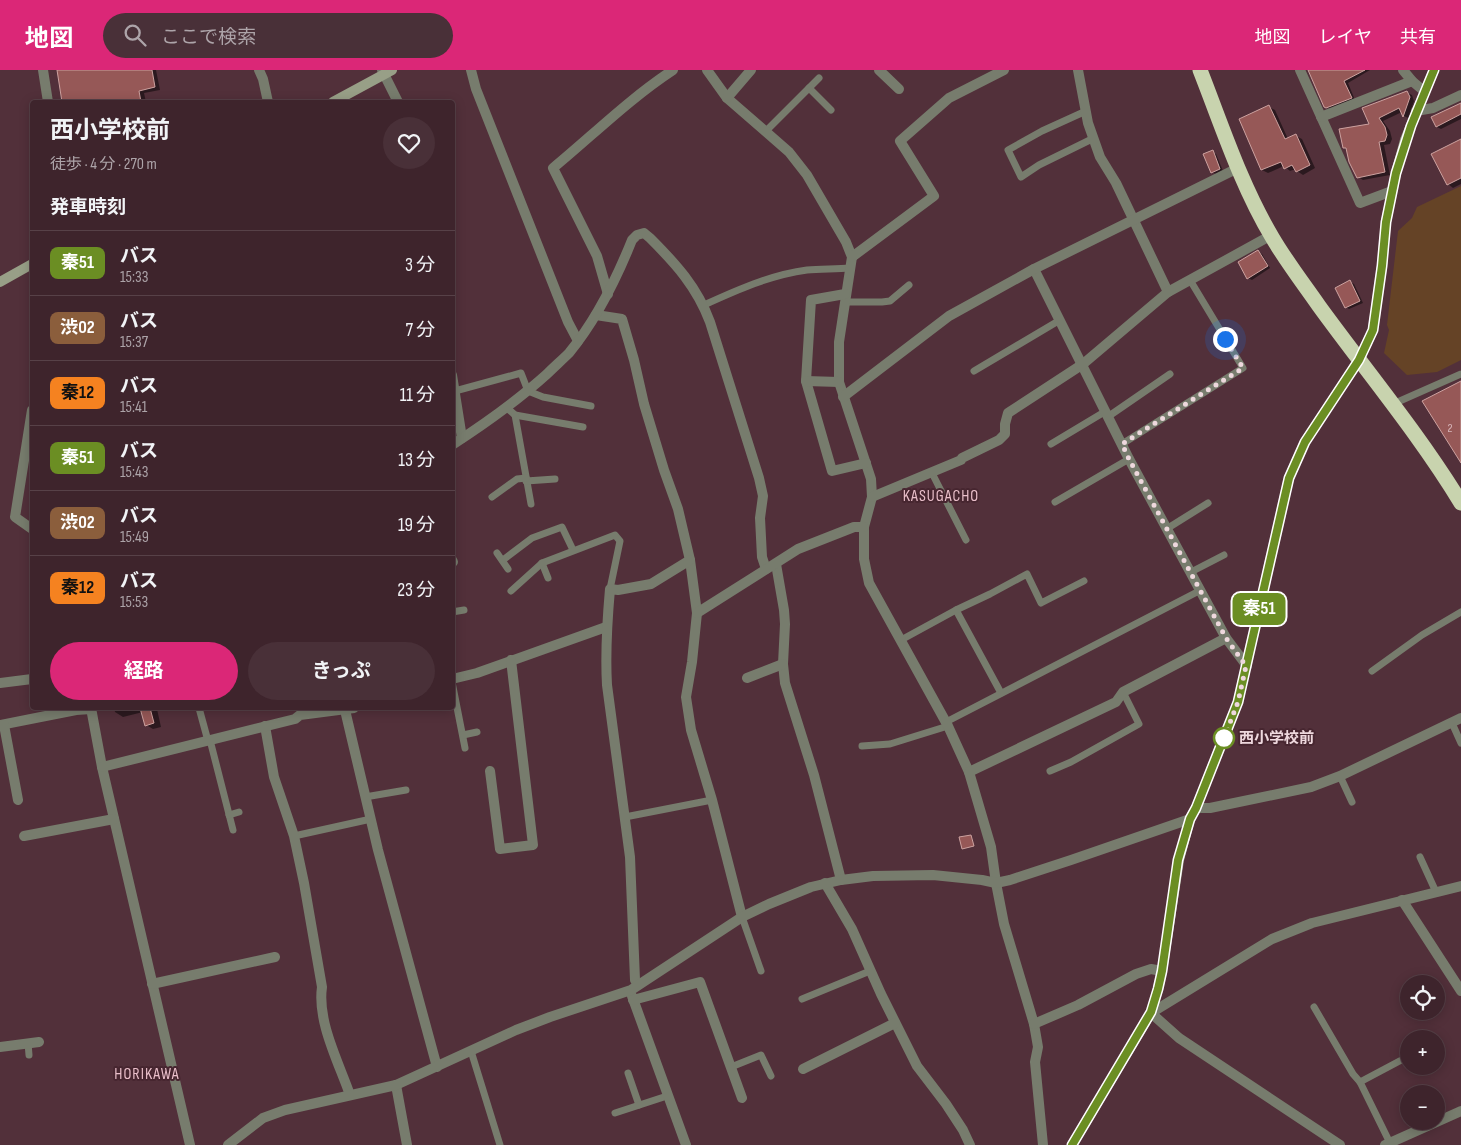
<!DOCTYPE html>
<html lang="ja">
<meta charset="utf-8">
<style>
:root{--surface:#3e242c;--page:#493038;--text:#f1f3f6;--muted:#ada4a9;--line:#574148;--accent:#db2777}
body{margin:0;font-family:"Sofia Sans Condensed","Noto Sans JP",sans-serif;background:var(--page);color:var(--text);height:100vh;display:flex;flex-direction:column;font-size:19px;white-space:nowrap}
*{box-sizing:border-box;margin:0}
p{font-size:16px;color:var(--muted)}
.icon{flex:none;width:28px;height:28px;fill:none;stroke:currentColor;stroke-width:2;stroke-linecap:round;stroke-linejoin:round}
.map{position:relative;flex:1;overflow:hidden}
.details{position:absolute;left:30px;top:30px;width:425px;height:610px;display:flex;flex-direction:column;background:var(--surface);border-radius:5px;box-shadow:0 2px 12px #0003,0 0 0 1px var(--line)}
.details>*{flex:none}
.badge{padding:0 10px;border-radius:8px;font-size:18px;line-height:32px}
.fabs{position:absolute;left:1400px;top:905px;display:grid;gap:10px}
.fabs a{display:grid;place-items:center;width:45px;height:45px;border-radius:50%;background:var(--surface);box-shadow:0 2px 12px #0003,0 0 0 1px var(--line);font-size:25px}
.you{position:absolute;width:25px;height:25px;margin:-12px;border:4px solid #fff;border-radius:50%;background:#1a73e8;box-shadow:0 0 0 8px #1a73e833}
.map>.badge{position:absolute;translate:-50% -50%;box-shadow:0 0 0 2px #fff}
h2{padding:0 20px;font-size:19px;line-height:45px}
.round{display:grid;place-items:center;flex:none;width:52px;height:52px;border-radius:26px;background:var(--page)}
.headline{display:flex;align-items:center;justify-content:space-between;height:85px;padding:0 20px}
h1{font-size:24px;font-weight:700;line-height:38px}
.action{display:flex;gap:10px;margin-top:auto;padding:10px 20px}
.action a{flex:1;height:58px;border-radius:30px;background:var(--accent);color:#fff;font-size:20px;font-weight:700;line-height:58px;text-align:center}
.action a+a{background:var(--page);color:var(--text)}
ul{padding:0;list-style:none}
li{display:flex;align-items:center;gap:15px;height:65px;padding:0 20px;border-top:1px solid var(--line)}
li div{flex:1}
li b{display:block;font-size:19px}
li em{font-style:normal}
li .badge{min-width:55px;font-weight:700;text-align:center}
header{display:flex;align-items:center;gap:30px;box-sizing:border-box;height:70px;padding:0 25px;background:var(--accent);color:#fff}
header strong{font-size:24px}
nav{display:flex;gap:28px;margin-inline-start:auto;font-size:18px}
.search{width:350px;height:45px;background:var(--page);display:flex;align-items:center;gap:12px;box-sizing:border-box;padding:0 18px;border-radius:28px;color:var(--muted);font-size:19px}
.map>svg:first-child{display:block}
</style>
<header>
<strong>地図</strong>
<div class="search"><svg class="icon" aria-label="search" viewBox="0 0 24 24"><circle cx="10" cy="10" r="6"/><path d="M15 15l6 6"/></svg>ここで検索</div>
<nav><a>地図</a><a>レイヤ</a><a>共有</a></nav>
</header>
<div class="map">
<svg width="1461" height="1075" viewBox="0 0 1461 1075">
<rect width="100%" height="100%" fill="#52303a"/>
<polygon fill="#654326" points="1461,116 1461,290 1437,302 1407,305 1384,283 1389,260 1387,255 1398,161 1412,148 1417,137"/>
<g fill="#0007">
<polygon points="58,0 156,0 160,20 144,23 146,32 63,32"/>
<polygon points="1309,0 1370,0 1348,13 1355,30 1331,39 1325,36"/>
<polygon points="1406,22 1412,25 1414,31 1408,48 1404,46 1402,42 1383,51 1390,61 1392,69 1390,74 1384,75 1390,105 1363,110 1358,107 1348,80 1344,77 1371,55"/>
<polygon points="1461,33 1461,49 1441,59 1437,57 1432,48"/>
<polygon points="1269,37 1275,40 1288,69 1296,66 1302,69 1315,98 1303,105 1297,101 1296,99 1290,101 1284,96 1268,103 1262,100"/>
<polygon points="1461,70 1461,114 1453,118 1448,114"/>
<polygon points="1212,82 1216,84 1223,101 1216,104 1212,102"/>
<polygon points="1258,182 1262,184 1270,198 1252,210 1248,208"/>
<polygon points="1350,212 1354,214 1363,233 1349,239 1346,237"/>
<polygon points="114,638 164,638 157,639 161,657 153,659 146,655 143,642 123,647 115,642"/>
</g>
<g fill="#965857" stroke="#cda2a0">
<polygon points="57,0 152,0 155,17 139,21 141,32 62,32"/>
<polygon points="1308,0 1365,0 1344,11 1352,28 1326,38 1324,37"/>
<polygon points="1407,21 1410,27 1403,47 1399,38 1379,48 1385,57 1387,65 1385,71 1379,72 1385,102 1357,108 1349,92 1346,78 1343,78 1339,59 1369,54 1362,38"/>
<polygon points="1461,33 1461,44 1436,57 1431,47"/>
<polygon points="1269,35 1285,69 1296,64 1310,95 1296,102 1292,95 1284,99 1281,92 1261,100 1239,49"/>
<polygon points="1461,69 1461,108 1447,115 1431,84"/>
<polygon points="1213,80 1220,99 1211,103 1203,84"/>
<polygon points="1258,180 1268,196 1247,209 1238,192"/>
<polygon points="1350,210 1360,231 1345,238 1335,218"/>
<polygon points="1461,311 1461,393 1422,331"/>
<polygon points="140,638 150,638 154,653 145,656"/>
<polygon points="971,765 974,776 962,779 959,767"/>
</g>
<g fill="none" stroke-linecap="round" stroke-linejoin="round">
<g stroke="#777c6d" stroke-width="7">
<polyline points="809,18 831,40"/>
<polyline points="1086,41 1042,61 1008,80 1021,107 1039,95 1094,68"/>
<polyline points="766,61 819,8"/>
<polyline points="845,232 882,232 890,231 909,215"/>
<path d="M704 235C737 220 770 205 807 200 821 199 836 199 850 198"/>
<polyline points="974,301 1060,250"/>
<polyline points="455,321 521,303 528,321 543,327 591,336"/>
<polyline points="1393,334 1461,304"/>
<polyline points="507,338 515,345 583,357"/>
<polyline points="515,345 531,434"/>
<polyline points="1109,346 1170,304"/>
<polyline points="1051,374 1106,341"/>
<polyline points="1122,374 1243,298 1190,210"/>
<polyline points="932,403 966,470"/>
<polyline points="526,411 555,409"/>
<polyline points="492,427 517,409 526,408"/>
<polyline points="1055,432 1129,389"/>
<polyline points="1168,458 1208,433"/>
<polyline points="497,483 508,499"/>
<polyline points="503,490 532,468 562,457 573,480"/>
<polyline points="542,493 548,508"/>
<polyline points="1191,502 1224,485"/>
<polyline points="511,521 542,493 615,465 620,471 610,519"/>
<polyline points="956,540 1001,623"/>
<polyline points="452,542 464,540"/>
<polyline points="901,570 956,540 990,524 1027,504 1041,533 1084,511"/>
<polyline points="1372,601 1422,565 1461,542"/>
<polyline points="452,612 465,678"/>
<polyline points="199,638 208,671"/>
<polyline points="946,652 1201,520"/>
<polyline points="1452,653 1461,673"/>
<polyline points="463,665 477,662"/>
<polyline points="210,670 233,760"/>
<polyline points="862,676 890,674 948,656"/>
<polyline points="1050,701 1071,692 1139,654 1123,622"/>
<polyline points="1340,706 1352,732"/>
<polyline points="365,727 406,720"/>
<polyline points="229,745 239,742"/>
<polyline points="625,747 712,730"/>
<polyline points="294,766 371,749"/>
<polyline points="1420,787 1436,822"/>
<polyline points="742,847 761,901"/>
<polyline points="802,929 870,901"/>
<polyline points="1314,937 1353,1004 1360,1012"/>
<polyline points="28,973 29,985"/>
<polyline points="471,981 500,1075"/>
<polyline points="731,997 761,985 771,1006"/>
<polyline points="628,1003 639,1035"/>
<polyline points="615,1043 667,1026"/>
<polyline points="1390,1073 1360,1012 1409,986"/>
</g>
<g stroke="#777c6d" stroke-width="10">
<polyline points="43,0 48,32"/>
<polyline points="259,0 263,9 268,32"/>
<polyline points="382,0 398,32"/>
<polyline points="471,0 476,19 568,252 578,271"/>
<polyline points="707,0 727,28 789,82 807,105 846,172 852,187 839,272 839,312 871,409 872,427 864,457 864,489 869,513 948,656 969,702 991,777 996,813 1004,854 1034,954 1038,977 1035,992 1043,1075"/>
<polyline points="879,0 899,19"/>
<polyline points="1078,0 1088,53 1100,87 1116,113 1168,222"/>
<polyline points="1300,0 1360,133 1392,121"/>
<polyline points="1403,0 1412,11 1424,21"/>
<polyline points="727,28 751,0"/>
<polyline points="1416,41 1433,38 1461,25"/>
<polyline points="1321,47 1412,11"/>
<polyline points="852,187 934,126 900,71 949,28 1004,0"/>
<polyline points="1034,199 1129,389 1226,568 1247,596"/>
<path d="M608 224 597 186 553 98C593 65 629 29 673 0"/>
<polyline points="845,224 811,230 806,311 832,401 866,393"/>
<polyline points="596,245 622,249 634,290 644,334 664,400 678,439 690,490 697,543 692,592 686,627 691,660 712,730 742,847"/>
<polyline points="452,305 462,368"/>
<polyline points="806,311 839,312"/>
<polyline points="843,327 949,246 1034,199 1238,98"/>
<polyline points="32,340 15,447 32,459"/>
<path d="M452 375C486 353 517 331 547 304 554 297 562 290 569 283 597 249 616 210 632 170L637 165 644 163 650 168C676 194 697 217 710 252L759 408 763 426 760 448 762 487 766 499"/>
<polyline points="872,427 961,390 962,388 999,370 1005,364 1005,354 1008,343 1083,294 1168,222 1270,166"/>
<polyline points="452,490 453,492"/>
<polyline points="776,494 784,540 785,554 783,594 785,613 814,705 841,810"/>
<polyline points="697,543 798,479 854,457 864,457"/>
<polyline points="747,608 783,594"/>
<polyline points="452,609 477,603 606,557"/>
<polyline points="0,613 32,609"/>
<polyline points="91,638 102,697 190,1075"/>
<polyline points="345,640 378,780 437,997"/>
<polyline points="0,655 76,640 91,639"/>
<polyline points="4,655 18,730"/>
<path d="M265 656 274 707 294 766 304 813 322 917C317 952 339 993 350 1025"/>
<polyline points="102,697 295,649 300,645 354,638"/>
<polyline points="490,701 500,779 533,775 511,590"/>
<polyline points="969,702 1116,632 1123,622 1226,568"/>
<polyline points="1196,738 1210,738 1311,717 1340,706 1461,648"/>
<polyline points="24,766 114,749"/>
<polyline points="825,813 852,859 881,924 917,996 946,1034 963,1060 970,1075"/>
<polyline points="1402,830 1461,921"/>
<polyline points="152,914 275,887"/>
<path d="M638 915 635 910 630 787 607 615C605 581 607 553 610 519L618 520 651 514 690 490"/>
<polyline points="632,926 686,1075"/>
<polyline points="633,930 700,912 742,1028"/>
<polyline points="1034,954 1078,935 1136,904 1151,899 1162,901"/>
<polyline points="0,977 39,972"/>
<polyline points="803,999 895,953"/>
<polyline points="396,1015 407,1075"/>
<polyline points="228,1075 263,1048 285,1040 396,1015 516,960 550,947 631,920 742,847 769,834 811,817 841,810 873,806 933,805 982,810 996,813 1010,810 1071,790 1190,749"/>
<polyline points="1340,1075 1179,968 1151,943 1272,869 1312,853 1461,816"/>
<polyline points="1385,1075 1461,1041"/>
</g>
<g stroke="#989f87" stroke-width="10">
<polyline points="333,32 392,0"/>
<polyline points="0,212 32,194"/>
<polyline points="1072,1075 1151,943 1158,919 1162,901 1179,790 1190,749 1196,738 1238,632 1289,408 1305,372 1359,290 1373,260 1382,196 1386,152 1396,103 1405,70 1434,0"/>
</g>
<path stroke="#c8d3ae" stroke-width="15" d="M1200 0C1222 56 1241 115 1272 167 1286 191 1303 213 1319 236 1367 302 1419 364 1461 433"/>
</g>
<g fill="none" stroke-linecap="round" stroke-linejoin="round">
<g stroke="#fff" stroke-width="11">
<polyline id="line" points="1072,1075 1151,942 1158,919 1162,901 1178,790 1190,749 1196,738 1238,632 1289,408 1305,372 1359,290 1373,260 1382,196 1386,152 1396,103 1411,56 1434,0"/>
</g>
<use href="#line" stroke="#6b8e23" stroke-width="8"/>
<polyline stroke="#eed8dd" stroke-width="5" stroke-dasharray="0 9" points="1224,668 1238,632 1246,596 1226,568 1129,389 1122,374 1243,298 1225,269"/>
</g>
<circle fill="#fff" stroke="#6b8e23" stroke-width="2.5" cx="1224" cy="668" r="10"/>
<g text-anchor="middle" stroke-width="4" stroke-linejoin="round" paint-order="stroke">
<g font-size="12" fill="#d8b8bc">
<text x="1450" y="362">2</text>
</g>
<g font-size="15" font-weight="bold" fill="#eed8dd" stroke="#472630" text-anchor="start">
<text x="1239" y="673">西小学校前</text>
</g>
<g font-size="16" letter-spacing="1" fill="#eabfca" stroke="#472630">
<text x="941" y="431">KASUGACHO</text>
<text x="147" y="1009">HORIKAWA</text>
</g>
</g>
</svg>
<div class="fabs">
<a><svg class="icon" aria-label="locate" viewBox="0 0 24 24"><circle cx="12" cy="12" r="6"/><path d="M12 2v4M12 18v4M2 12h4M18 12h4"/></svg></a>
<a>+</a>
<a>−</a>
</div>
<div class="you" style="left:1225px;top:269px"></div>
<b class="badge" style="left:1259px;top:539px;background:#6b8e23;color:#fff">秦51</b>
<section class="details">
<div class="headline"><div><h1>西小学校前</h1><p>徒歩 · 4 分 · 270 m</p></div><a class="round"><svg class="icon" aria-label="heart" viewBox="0 0 24 24"><path d="M12 20l-8-8c-3-5 5-10 8-4 3-6 11-1 8 4z"/></svg></a></div>
<h2>発車時刻</h2>
<ul>
<li><span class="badge" style="background:#6b8e23;color:#fff">秦51</span><div><b>バス</b><p>15:33</p></div><em>3 分</em></li>
<li><span class="badge" style="background:#8b5e3c;color:#fff">渋02</span><div><b>バス</b><p>15:37</p></div><em>7 分</em></li>
<li><span class="badge" style="background:#f58220;color:#111">秦12</span><div><b>バス</b><p>15:41</p></div><em>11 分</em></li>
<li><span class="badge" style="background:#6b8e23;color:#fff">秦51</span><div><b>バス</b><p>15:43</p></div><em>13 分</em></li>
<li><span class="badge" style="background:#8b5e3c;color:#fff">渋02</span><div><b>バス</b><p>15:49</p></div><em>19 分</em></li>
<li><span class="badge" style="background:#f58220;color:#111">秦12</span><div><b>バス</b><p>15:53</p></div><em>23 分</em></li>
</ul>
<div class="action"><a>経路</a><a>きっぷ</a></div>
</section>
</div>
